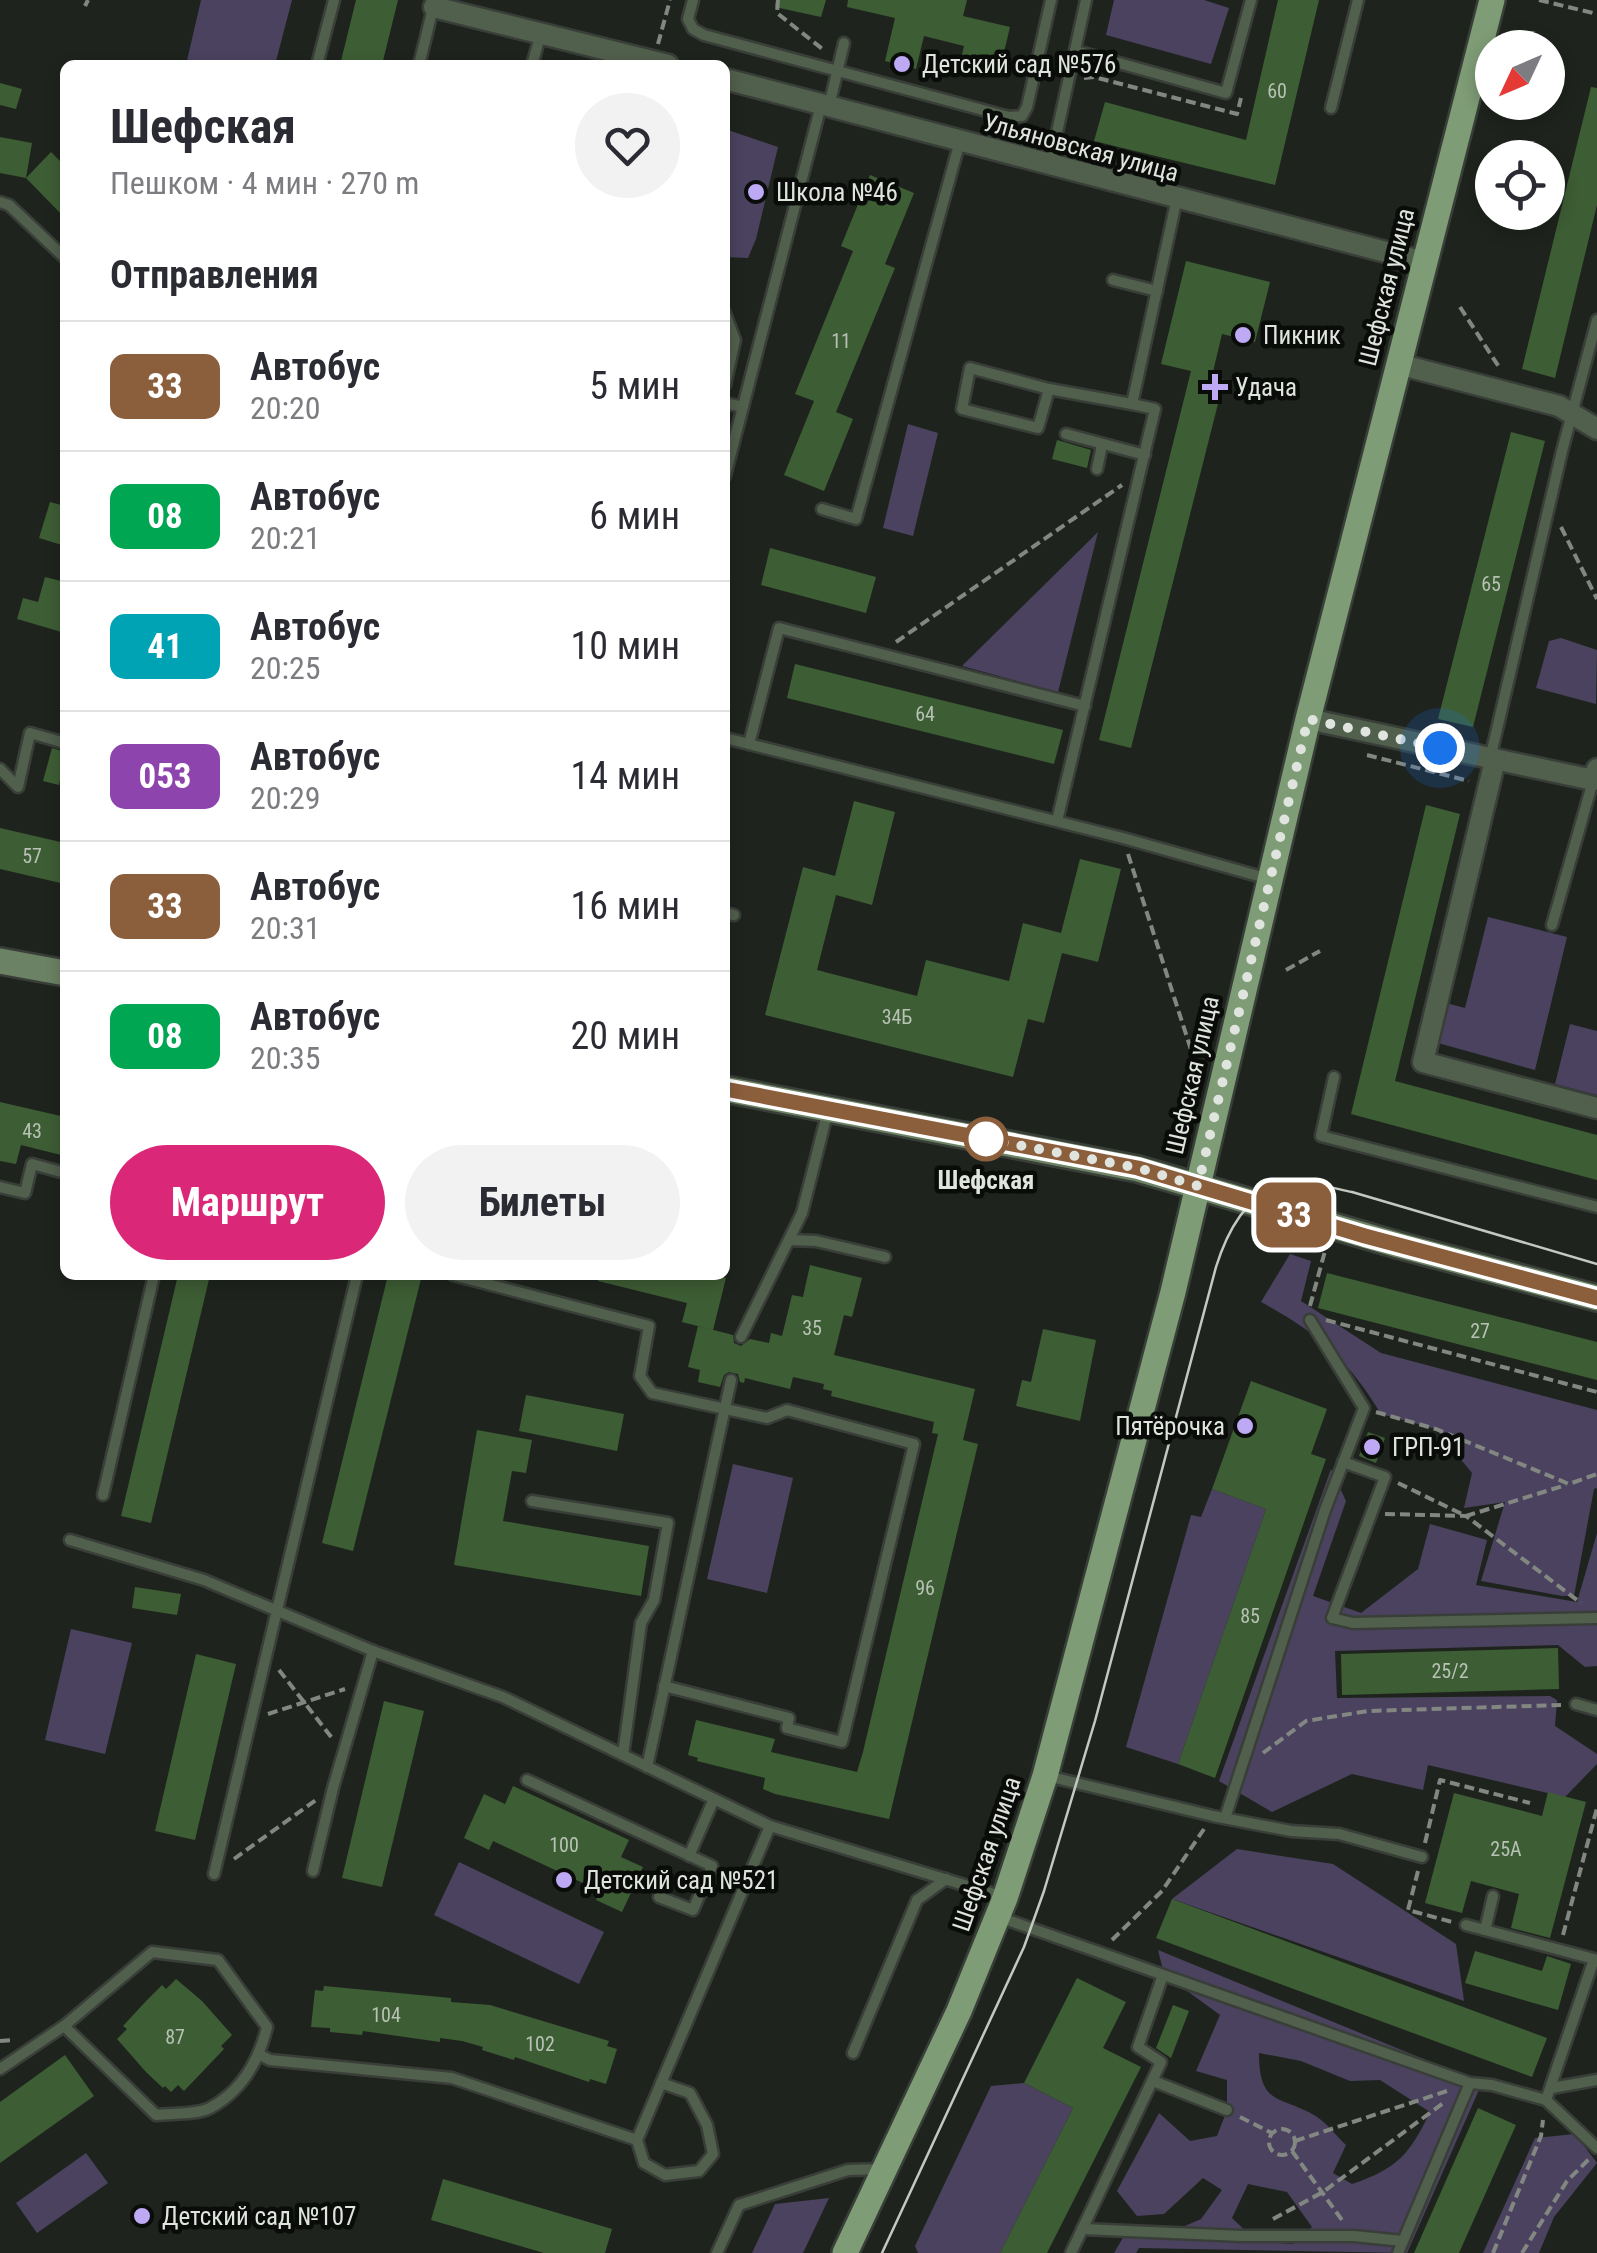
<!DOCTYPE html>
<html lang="ru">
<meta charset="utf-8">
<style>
:root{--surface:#fff;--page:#f2f2f3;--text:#2b2b33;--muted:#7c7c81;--line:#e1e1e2;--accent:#db2777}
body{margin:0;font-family:"Roboto Condensed",sans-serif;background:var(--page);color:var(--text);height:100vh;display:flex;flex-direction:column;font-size:38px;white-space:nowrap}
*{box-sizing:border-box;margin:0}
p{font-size:32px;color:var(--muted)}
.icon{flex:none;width:55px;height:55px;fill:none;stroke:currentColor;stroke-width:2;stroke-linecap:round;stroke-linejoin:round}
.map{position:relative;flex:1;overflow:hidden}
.drawer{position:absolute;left:60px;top:60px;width:670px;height:1220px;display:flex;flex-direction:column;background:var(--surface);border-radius:15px;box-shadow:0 5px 15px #0003}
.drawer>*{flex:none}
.badge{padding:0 20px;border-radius:15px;font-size:35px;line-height:65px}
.needle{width:65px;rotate:226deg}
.controls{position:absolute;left:1475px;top:30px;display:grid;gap:20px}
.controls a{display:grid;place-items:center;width:90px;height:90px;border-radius:50%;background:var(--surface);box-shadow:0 5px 15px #0003;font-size:50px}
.you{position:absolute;width:50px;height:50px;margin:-25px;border:8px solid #fff;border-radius:50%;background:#1a73e8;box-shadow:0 0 0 15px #1a73e833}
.map>.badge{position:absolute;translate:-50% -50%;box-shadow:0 0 0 5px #fff}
h2{padding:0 50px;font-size:38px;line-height:90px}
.round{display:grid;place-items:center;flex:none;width:105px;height:105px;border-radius:52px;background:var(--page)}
.head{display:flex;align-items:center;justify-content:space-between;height:170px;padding:0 50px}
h1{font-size:48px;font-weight:700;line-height:75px}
.cta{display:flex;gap:20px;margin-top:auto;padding:20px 50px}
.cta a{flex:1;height:115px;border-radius:60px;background:var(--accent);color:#fff;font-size:40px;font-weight:700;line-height:115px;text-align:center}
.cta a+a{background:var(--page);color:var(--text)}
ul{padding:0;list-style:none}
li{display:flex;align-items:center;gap:30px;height:130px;padding:0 50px;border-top:2px solid var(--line)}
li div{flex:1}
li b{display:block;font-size:38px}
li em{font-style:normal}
li .badge{min-width:110px;font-weight:700;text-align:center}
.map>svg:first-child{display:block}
</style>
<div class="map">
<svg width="1597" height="2253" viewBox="0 0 1597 2253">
<rect width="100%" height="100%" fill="#1e241d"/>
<g fill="#4a425f" fill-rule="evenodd">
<polygon points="201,0 292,0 275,65 186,65"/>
<polygon points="1114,0 1204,0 1229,8 1211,64 1106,35"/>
<polygon points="725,129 778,147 756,239 748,258 725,257"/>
<polygon points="908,424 938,433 913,536 883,528"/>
<polygon points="1098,532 1058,692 962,666"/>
<polygon points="1561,638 1597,650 1596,704 1536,688 1549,641"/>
<polygon points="1488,917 1567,937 1535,1070 1438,1043 1446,1003 1465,1008"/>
<polygon points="1570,1024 1597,1031 1597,1095 1555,1084"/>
<path d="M1290 1254 1311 1261 1301 1301 1381 1353 1597 1410V1488L1594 1489 1574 1596H1562L1481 1581 1505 1502 1464 1508 1472 1473 1436 1429 1381 1414C1346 1357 1319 1334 1261 1302Z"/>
<polygon points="733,1464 793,1478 767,1593 707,1579"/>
<polygon points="1331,1469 1346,1501 1313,1596 1361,1613 1418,1569 1430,1524 1487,1540 1476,1585 1577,1602 1597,1533 1597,1666 1585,1667 1558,1645 1335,1651 1337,1698 1550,1696 1557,1700 1555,1726 1597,1754 1597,1764 1565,1797 1428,1765 1423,1790 1352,1774 1272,1812 1219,1781"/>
<polygon points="1212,1489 1266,1509 1178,1764 1126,1747 1191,1515 1201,1517"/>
<polygon points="71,1629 132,1643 105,1754 45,1740"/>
<polygon points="1237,1849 1333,1864 1456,1944 1464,2001 1172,1899"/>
<polygon points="459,1862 604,1932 579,1984 434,1915"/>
<path d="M1158 1950 1482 2083 1407 2253 1139 2248 1136 2253H1114L1124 2236 1157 2238 1201 2219 1222 2190 1203 2178 1164 2214 1137 2216 1117 2191 1159 2113 1190 2141 1217 2136 1227 2110V2080L1196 2071 1220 2015 1164 1974ZM1259 2053 1301 2061 1350 2081 1380 2080 1430 2112C1410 2154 1397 2169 1352 2184L1333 2173 1346 2145C1337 2137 1328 2124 1317 2117 1282 2095 1259 2108 1259 2053ZM1248 2184 1287 2192 1312 2227 1293 2244 1256 2241 1232 2218Z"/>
<polygon points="1024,2083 1073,2108 1000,2253 918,2253 915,2246 991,2086"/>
<polygon points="1575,2134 1597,2163 1554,2217 1539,2253 1483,2253 1535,2138"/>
<polygon points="86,2153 108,2183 37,2233 16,2203"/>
<polygon points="829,2198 803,2253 752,2253 775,2204"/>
</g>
<g fill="#3d5d34">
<polygon points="356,0 398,0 382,65 340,65"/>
<polygon points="776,0 826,0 821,17 775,7"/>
<polygon points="848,0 967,0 963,16 1010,27 999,73 960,64 964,46 924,36 916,69 885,61 895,18 847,7"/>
<polygon points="1278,0 1319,0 1275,185 1094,141 1105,102 1246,140"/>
<polygon points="0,83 22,89 16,109 0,105"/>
<polygon points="1591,87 1597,88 1597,205 1555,378 1522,369"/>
<polygon points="0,137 32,143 26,178 0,173"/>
<polygon points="51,152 65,166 65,218 26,178"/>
<polygon points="870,175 914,193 885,264 895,268 836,412 853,419 824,491 784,475 814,401 795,394 853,251 841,246"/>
<polygon points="1186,261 1270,282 1255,342 1222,334 1212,376 1224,380 1131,748 1099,740 1191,371 1161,364"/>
<polygon points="1511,432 1545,441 1473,727 1438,719"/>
<polygon points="1057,440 1091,450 1087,468 1052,459"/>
<polygon points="50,502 65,506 65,546 39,538"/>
<polygon points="770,548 876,577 866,613 761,585"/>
<polygon points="45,577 65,582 65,633 17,619 23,598 38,602"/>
<polygon points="795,664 1063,730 1054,764 787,698"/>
<polygon points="52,748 65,752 59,785 43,781"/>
<polygon points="854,801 895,812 872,905 836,895 817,970 917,996 926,960 1009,981 1023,923 1061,933 1080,859 1121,869 1098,962 1062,953 1044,1023 1028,1019 1013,1077 765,1015 803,867 835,876"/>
<polygon points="1426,805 1460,814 1395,1081 1597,1135 1597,1180 1351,1114"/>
<polygon points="0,828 65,843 65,884 0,869"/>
<polygon points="0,1102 65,1117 65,1156 21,1145 16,1164 0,1161"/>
<polygon points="810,1265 862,1278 852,1317 844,1315 834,1355 975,1389 963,1440 978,1444 889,1819 775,1794 763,1789 765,1778 697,1761 698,1758 688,1755 696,1720 775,1739 771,1752 857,1772 863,1752 938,1434 932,1433 934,1422 831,1396 832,1391 823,1389 824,1384 793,1377 790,1389 745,1378 744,1383 740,1382 738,1374 729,1372 724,1375 720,1387 698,1382 700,1370 688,1367 698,1326 733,1335 734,1343 741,1346 750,1339 769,1343 771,1333 782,1336 792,1295 803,1297"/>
<polygon points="1327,1273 1597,1342 1597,1380 1318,1308"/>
<polygon points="178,1275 210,1275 151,1523 121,1516"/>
<polygon points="388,1275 422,1275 353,1551 322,1543"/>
<polygon points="599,1275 712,1275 726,1278 713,1330 682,1322 687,1303 598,1281"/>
<polygon points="1043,1329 1096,1340 1080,1421 1016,1406 1022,1380 1031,1382"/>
<polygon points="1251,1381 1327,1409 1311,1454 1326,1459 1215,1778 1178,1764 1266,1509 1212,1489"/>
<polygon points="526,1395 624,1414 617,1451 519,1431"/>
<polygon points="477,1430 532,1440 526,1473 512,1471 503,1521 649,1546 641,1596 454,1565"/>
<polygon points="1368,1432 1385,1438 1376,1463 1359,1456"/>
<polygon points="135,1587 181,1594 177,1615 132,1608"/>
<polygon points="1558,1648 1559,1689 1342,1695 1341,1654"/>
<polygon points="196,1654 236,1664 195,1840 155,1831"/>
<polygon points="384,1701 424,1711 382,1887 342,1878"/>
<polygon points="513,1786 629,1840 621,1857 643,1867 622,1912 596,1900 600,1891 493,1841 489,1850 464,1838 484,1794 505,1804"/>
<polygon points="1548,1792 1586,1802 1550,1938 1511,1928 1519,1894 1471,1881 1462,1913 1425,1903 1454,1793 1542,1816"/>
<polygon points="1172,1899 1547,2038 1532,2077 1156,1938"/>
<polygon points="1475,1951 1542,1971 1547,1956 1571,1964 1558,2010 1465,1983"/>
<polygon points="1077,1978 1126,2002 1103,2048 1141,2067 1047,2253 1000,2253 1073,2108 1024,2083"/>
<polygon points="176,1979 202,2001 232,2035 221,2046 224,2049 184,2091 178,2085 171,2092 165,2086 163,2088 146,2072 117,2039 127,2029 123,2026 147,2000 162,1985 166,1989"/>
<polygon points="324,1986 451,1998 451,2002 490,2005 609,2041 607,2046 617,2049 606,2084 590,2079 589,2082 515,2057 514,2060 482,2050 483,2047 462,2041 440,2038 440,2042 363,2031 362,2035 330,2032 330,2028 311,2027 315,1990 323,1991"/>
<polygon points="1173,2005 1189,2011 1171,2058 1156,2048"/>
<polygon points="65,2055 94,2096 0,2163 0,2102"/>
<polygon points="1478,2108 1516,2125 1459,2253 1414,2253"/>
<polygon points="443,2179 612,2229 605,2253 544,2253 431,2220"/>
</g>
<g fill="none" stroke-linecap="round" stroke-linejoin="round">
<g stroke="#393f38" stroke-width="15">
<g id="lane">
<polyline points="693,0 688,19 693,29 704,35 1009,117 1022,116 1027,107 1051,0"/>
<polyline points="1076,51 1226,93 1251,0"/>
<polyline points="317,65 334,0"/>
<polyline points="419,65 433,8"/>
<polyline points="532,65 541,33"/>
<polyline points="829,106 844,43"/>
<polyline points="1331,108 1358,0"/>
<polyline points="1050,164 1086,0"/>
<polyline points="0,202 9,205 65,258"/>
<polyline points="1113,280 1157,291"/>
<polyline points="725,313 735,340 725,385"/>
<polyline points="1049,389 1038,428 962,409 970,368 1049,389 1132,404"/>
<polyline points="725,403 743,407"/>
<polyline points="1066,434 1145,455"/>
<polyline points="1097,469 1102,445"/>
<polyline points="725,476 821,105"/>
<polyline points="822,509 856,519 960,141"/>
<polyline points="725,738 1123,838 1269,879"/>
<polyline points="749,744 779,628 1085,706"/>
<polyline points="1490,759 1562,451 1597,320"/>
<polyline points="0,769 18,787 30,733 65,743"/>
<polyline points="1057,821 1155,409 1132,404 1177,198"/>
<polyline points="725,913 734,915"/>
<polyline points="1552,925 1593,781"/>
<polyline points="1334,1077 1321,1136 1597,1207"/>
<polyline points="0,1187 25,1193 32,1164 65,1173"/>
<polyline points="789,1240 816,1241 885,1257"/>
<polyline points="453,1275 649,1326 640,1376 652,1393 767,1418 787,1410 914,1444 842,1742 787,1728 789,1718 664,1686"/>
<polyline points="741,1337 802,1213 828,1110"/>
<polyline points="1343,1462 1385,1477 1332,1618 1353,1623 1597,1618"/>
<polyline points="103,1495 154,1275"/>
<polyline points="532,1501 668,1523 654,1600 641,1623 623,1755"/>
<polyline points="70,1540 204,1580 373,1651 503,1697 770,1826 1004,1897"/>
<polyline points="1576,1704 1597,1710"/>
<polyline points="647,1767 731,1380"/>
<polyline points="1047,1776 1213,1816 1291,1831 1339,1834 1422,1857"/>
<polyline points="527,1780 712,1866 693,1910 659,1897"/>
<polyline points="1225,1818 1325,1510 1364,1408 1310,1320"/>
<polyline points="689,1856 713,1801"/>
<polyline points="313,1871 333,1788 373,1651"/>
<polyline points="214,1874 357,1275"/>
<polyline points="999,1917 1470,2083 1492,2085 1546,2100"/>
<polyline points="1466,1925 1594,1959 1546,2100 1597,2148"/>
<polyline points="1485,1930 1493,1896"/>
<polyline points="853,2053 917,1900 946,1879"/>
<polyline points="260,2055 270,2060 452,2078 637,2140 644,2163 665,2175 699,2171 713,2154 707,2125 690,2093 661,2083"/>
<path d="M0 2069 64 2026 152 1952 218 1960 267 2027C259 2060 242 2091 210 2108 196 2115 172 2113 156 2115L64 2026"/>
<polyline points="1153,2081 1227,2110"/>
<polyline points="1552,2088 1597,2080"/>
<polyline points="637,2140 770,1826"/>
<polyline points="1082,2229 1242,2236 1354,2236 1403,2241"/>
<polyline points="717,2253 739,2205 848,2170 884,2169"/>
<polyline points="1071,2253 1161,2062 1138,2047 1163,1975"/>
<polyline points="1398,2253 1470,2083"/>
</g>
</g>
<g stroke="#393f38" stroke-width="25">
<g id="street">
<polyline points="434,7 668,65"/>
<polyline points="725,79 1424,262"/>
<polyline points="1398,364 1559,406 1597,429"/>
<polyline points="1308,719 1593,780 1597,769"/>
<polyline points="1495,760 1423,1062 1597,1108"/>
</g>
</g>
<g stroke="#393f38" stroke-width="30">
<g id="secondary">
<polyline points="0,961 65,973"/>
<polyline points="725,1089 1138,1169 1398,1245 1597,1298"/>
</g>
</g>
<g stroke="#393f38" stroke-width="30">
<polyline id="primary" points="845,2253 959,2011 1005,1898 1045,1776 1173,1292 1308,719 1492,0"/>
</g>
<g stroke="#828781" stroke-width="4" stroke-dasharray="10 5" stroke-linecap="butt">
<polyline points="778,0 777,13 825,51"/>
<polyline points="1539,0 1597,14"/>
<polyline points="85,6 88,0"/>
<polyline points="658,44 670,0"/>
<polyline points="1084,78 1094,77 1237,114 1241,98"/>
<polyline points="1460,307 1499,367"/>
<polyline points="1561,527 1597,599"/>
<polyline points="896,642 1122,485"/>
<polyline points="1367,755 1469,781"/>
<polyline points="1128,854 1194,1059"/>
<polyline points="1286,970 1320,951"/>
<polyline points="1310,1306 1325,1251"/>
<polyline points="1326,1320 1597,1392"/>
<polyline points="1376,1412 1436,1429 1569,1484 1597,1474"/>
<polyline points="1398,1483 1466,1516 1566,1485"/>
<polyline points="1385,1514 1466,1516 1581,1603"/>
<polyline points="279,1670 332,1738"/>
<polyline points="268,1714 345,1689"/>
<polyline points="1263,1753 1306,1721 1368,1711 1561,1705"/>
<polyline points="1425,1843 1440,1780 1530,1803"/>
<polyline points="234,1859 316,1800"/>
<polyline points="1418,1871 1408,1910 1452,1922"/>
<polyline points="1563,1935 1597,1808"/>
<polyline points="1112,1940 1162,1891 1204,1829"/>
<polyline points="0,2041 15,2040"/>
<polyline points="1240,2117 1272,2133"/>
<circle cx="1282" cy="2142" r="13"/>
<polyline points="1295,2141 1447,2091"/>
<polyline points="1292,2151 1342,2220"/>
<polyline points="1273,2219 1323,2192 1446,2101"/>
<polyline points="1493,2253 1541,2136 1543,2120"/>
<polyline points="1522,2253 1567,2181 1590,2158"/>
</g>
<use href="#lane" stroke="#515f4d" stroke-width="10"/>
<use href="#street" stroke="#515f4d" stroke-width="20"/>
<use href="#secondary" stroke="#6b8264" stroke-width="25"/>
<use href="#primary" stroke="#7e9c76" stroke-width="25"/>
<path stroke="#c3c8c2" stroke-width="2.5" d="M882 2253 1024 1947 1044 1891 1095 1721 1216 1267C1227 1232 1248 1189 1290 1184 1311 1181 1332 1188 1352 1192L1597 1264"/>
</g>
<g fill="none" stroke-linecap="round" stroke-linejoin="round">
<g stroke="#fff" stroke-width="22">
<polyline id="line" points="725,1089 1138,1168 1365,1236 1597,1298"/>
</g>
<use href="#line" stroke="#8b5e3c" stroke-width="15"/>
<polyline stroke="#e0e4df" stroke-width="10" stroke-dasharray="0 18" points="986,1139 1138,1168 1198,1186 1308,719 1440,748"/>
</g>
<g fill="#bea9f4" stroke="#0a0c09" stroke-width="4">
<circle cx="902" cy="64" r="10"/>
<circle cx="756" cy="192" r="10"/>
<circle cx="1243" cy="335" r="10"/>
<path d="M1210 372h10v10h10v10h-10v10h-10v-10h-10v-10h10z"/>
<circle cx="1245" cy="1426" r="10"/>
<circle cx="1372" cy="1447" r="10"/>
<circle cx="564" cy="1880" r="10"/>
<circle cx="142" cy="2216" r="10"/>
</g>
<circle fill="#fff" stroke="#8b5e3c" stroke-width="5" cx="986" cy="1139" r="20"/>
<g text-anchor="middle" stroke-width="9" stroke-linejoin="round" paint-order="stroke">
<g font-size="20" fill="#b7c2b4">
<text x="1277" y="98">60</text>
<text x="841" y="348">11</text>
<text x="1491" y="591">65</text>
<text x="925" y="721">64</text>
<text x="32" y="863">57</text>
<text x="897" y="1024">34Б</text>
<text x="32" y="1138">43</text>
<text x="812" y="1335">35</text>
<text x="1480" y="1338">27</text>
<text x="925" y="1595">96</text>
<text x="1250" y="1623">85</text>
<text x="1450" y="1678">25/2</text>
<text x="564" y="1852">100</text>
<text x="1506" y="1856">25А</text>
<text x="386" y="2022">104</text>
<text x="175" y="2044">87</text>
<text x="540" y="2051">102</text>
</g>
<g font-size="25" fill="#e0e4df" stroke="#0a0c09" text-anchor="start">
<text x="922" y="73">Детский сад №576</text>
<text x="776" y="201">Школа №46</text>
<text x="1263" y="344">Пикник</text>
<text x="1235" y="396">Удача</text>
<text x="1225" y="1435" text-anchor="end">Пятёрочка</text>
<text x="1392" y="1456">ГРП-91</text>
<text x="584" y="1889">Детский сад №521</text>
<text x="162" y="2225">Детский сад №107</text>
</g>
<g font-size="25" fill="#e0e4df" stroke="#0a0c09">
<text transform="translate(1081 147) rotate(15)" y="9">Ульяновская улица</text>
<text transform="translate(1386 287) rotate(-76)" y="9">Шефская улица</text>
<text transform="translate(1192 1075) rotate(-77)" y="9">Шефская улица</text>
<text transform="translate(986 1854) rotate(-71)" y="9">Шефская улица</text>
</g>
<g font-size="25" font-weight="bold" fill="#e0e4df" stroke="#0a0c09">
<text x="986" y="1189">Шефская</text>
</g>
</g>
</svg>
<div class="controls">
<a><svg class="needle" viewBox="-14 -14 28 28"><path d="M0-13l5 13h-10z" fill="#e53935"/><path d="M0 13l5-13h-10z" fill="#7c7c81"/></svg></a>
<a><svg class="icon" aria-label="locate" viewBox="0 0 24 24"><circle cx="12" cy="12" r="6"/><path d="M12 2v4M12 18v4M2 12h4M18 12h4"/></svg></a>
</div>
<div class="you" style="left:1440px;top:748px"></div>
<b class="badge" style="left:1294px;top:1215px;background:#8b5e3c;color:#fff">33</b>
<section class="drawer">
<div class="head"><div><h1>Шефская</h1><p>Пешком · 4 мин · 270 m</p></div><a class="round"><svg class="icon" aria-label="heart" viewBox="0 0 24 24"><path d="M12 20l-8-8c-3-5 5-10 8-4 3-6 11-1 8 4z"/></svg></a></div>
<h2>Отправления</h2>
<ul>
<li><span class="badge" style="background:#8b5e3c;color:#fff">33</span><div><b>Автобус</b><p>20:20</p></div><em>5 мин</em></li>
<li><span class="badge" style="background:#00a651;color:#fff">08</span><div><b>Автобус</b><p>20:21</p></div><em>6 мин</em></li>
<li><span class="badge" style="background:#00a3b4;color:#fff">41</span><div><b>Автобус</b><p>20:25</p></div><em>10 мин</em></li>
<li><span class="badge" style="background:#8e44ad;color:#fff">053</span><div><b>Автобус</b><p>20:29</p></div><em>14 мин</em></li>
<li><span class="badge" style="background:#8b5e3c;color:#fff">33</span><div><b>Автобус</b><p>20:31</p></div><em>16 мин</em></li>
<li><span class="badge" style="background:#00a651;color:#fff">08</span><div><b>Автобус</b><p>20:35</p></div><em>20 мин</em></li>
</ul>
<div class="cta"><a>Маршрут</a><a>Билеты</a></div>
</section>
</div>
